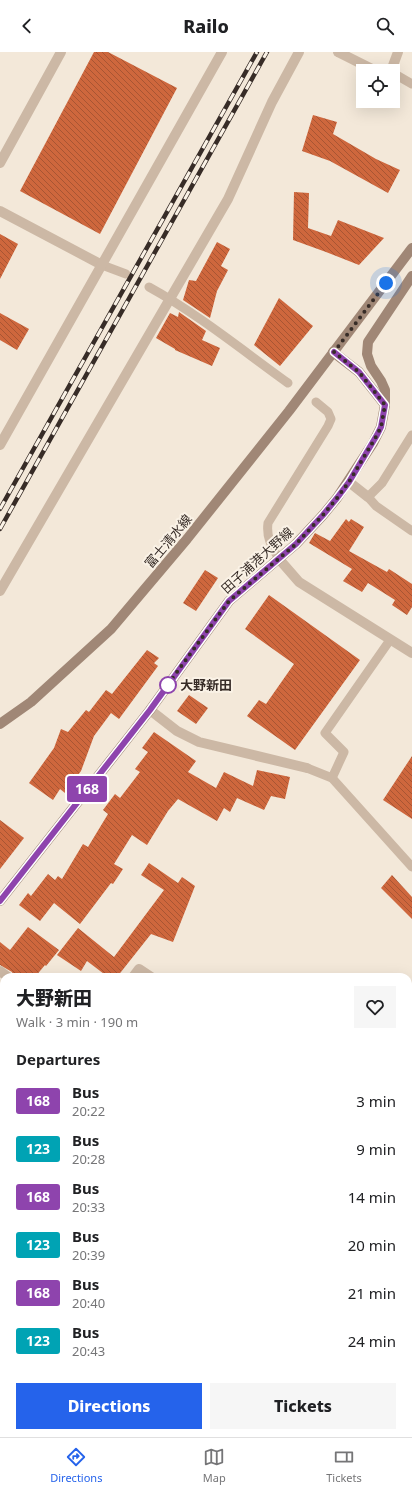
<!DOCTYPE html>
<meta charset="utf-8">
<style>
:root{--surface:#fff;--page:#f6f6f6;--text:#202124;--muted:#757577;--line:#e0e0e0;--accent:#2563eb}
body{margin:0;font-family:"Noto Sans","Noto Sans JP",sans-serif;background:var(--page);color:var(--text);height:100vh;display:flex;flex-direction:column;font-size:15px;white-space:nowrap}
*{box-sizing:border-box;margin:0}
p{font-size:13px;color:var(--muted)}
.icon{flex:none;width:22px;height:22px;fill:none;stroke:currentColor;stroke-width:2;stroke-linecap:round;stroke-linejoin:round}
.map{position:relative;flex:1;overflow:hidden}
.sheet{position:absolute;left:0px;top:921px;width:412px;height:464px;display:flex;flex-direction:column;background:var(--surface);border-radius:12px 12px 0 0;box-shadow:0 4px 16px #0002}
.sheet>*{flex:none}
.badge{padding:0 8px;border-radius:3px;font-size:14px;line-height:26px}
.fabs{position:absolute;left:356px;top:12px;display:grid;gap:8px}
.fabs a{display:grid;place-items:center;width:44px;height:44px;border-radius:0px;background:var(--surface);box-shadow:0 4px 16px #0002;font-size:20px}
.you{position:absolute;width:20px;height:20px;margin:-10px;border:3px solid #fff;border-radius:50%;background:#1a73e8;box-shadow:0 0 0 6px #1a73e833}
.map>.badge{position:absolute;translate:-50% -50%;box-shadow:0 0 0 2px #fff}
h2{padding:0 16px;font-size:15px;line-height:36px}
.round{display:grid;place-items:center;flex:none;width:42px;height:42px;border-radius:0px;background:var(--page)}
.summary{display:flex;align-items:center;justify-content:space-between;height:68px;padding:0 16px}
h1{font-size:19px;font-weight:800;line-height:30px}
.primary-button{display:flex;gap:8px;margin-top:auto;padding:8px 16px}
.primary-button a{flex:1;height:46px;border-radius:0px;background:var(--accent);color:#fff;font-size:16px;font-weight:800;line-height:46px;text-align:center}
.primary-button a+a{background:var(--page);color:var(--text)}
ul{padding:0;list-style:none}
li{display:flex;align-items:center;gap:12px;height:48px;padding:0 16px}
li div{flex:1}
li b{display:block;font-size:15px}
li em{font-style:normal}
li .badge{min-width:44px;font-weight:700;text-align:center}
header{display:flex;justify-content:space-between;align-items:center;height:52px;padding:0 16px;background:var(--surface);font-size:18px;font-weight:800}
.dock{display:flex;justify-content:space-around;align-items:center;height:56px;border-top:1px solid var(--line);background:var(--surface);font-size:11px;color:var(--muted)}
.dock a{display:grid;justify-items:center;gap:2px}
.dock .active{color:var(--accent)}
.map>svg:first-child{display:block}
</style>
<header><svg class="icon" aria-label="back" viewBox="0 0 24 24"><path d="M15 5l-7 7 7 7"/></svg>Railo<svg class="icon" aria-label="search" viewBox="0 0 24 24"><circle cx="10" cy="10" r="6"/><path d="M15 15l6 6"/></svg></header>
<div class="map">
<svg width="412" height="1385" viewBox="0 0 412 1385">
<defs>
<pattern id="forest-firs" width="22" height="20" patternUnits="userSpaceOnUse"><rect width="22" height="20" fill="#b3c398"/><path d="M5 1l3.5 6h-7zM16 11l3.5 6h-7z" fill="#929f7c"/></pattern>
<pattern id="building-back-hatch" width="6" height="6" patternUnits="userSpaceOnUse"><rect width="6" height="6" fill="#ce673d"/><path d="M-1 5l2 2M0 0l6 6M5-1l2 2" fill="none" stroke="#a85533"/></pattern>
</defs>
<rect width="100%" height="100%" fill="#f3e8d9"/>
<polygon fill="url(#forest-firs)" points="412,1094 412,1385 316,1385 317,1381 408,1381 408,1106"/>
<g fill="url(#building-back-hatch)">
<polygon points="94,0 108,0 177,36 100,182 20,139"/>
<polygon points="313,63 337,70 333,82 376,107 400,118 388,141 330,109 302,99"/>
<polygon points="294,140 309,141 308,176 331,184 338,168 384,186 359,213 326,200 293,188"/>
<polygon points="0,182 18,192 0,227"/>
<polygon points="217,190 230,197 221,214 228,218 217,239 210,266 183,248 189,228 196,229"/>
<polygon points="279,246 313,274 280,314 254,293"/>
<polygon points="179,260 206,279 202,288 220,296 212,314 175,298 175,297 156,286 170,261 178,265"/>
<polygon points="0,261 29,277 17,298 0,288"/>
<polygon points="346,467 349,470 351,467 364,475 349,499 387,520 389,517 412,532 412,555 407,563 392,553 395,548 368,531 362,540 343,529 352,517 309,491 315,481 330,489"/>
<polygon points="205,518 218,526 196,559 183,551"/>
<polygon points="269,543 360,608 295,698 247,664 259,648 266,652 294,612 245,577"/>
<polygon points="147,598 159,606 154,611 158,614 119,667 111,661 94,684 81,719 65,741 60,737 53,748 29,731 54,696 61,677 68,680 86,658 89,660 106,638 112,642"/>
<polygon points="189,643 208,656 196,672 177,659"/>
<polygon points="154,680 196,709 188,720 216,736 224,720 253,734 257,718 290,725 285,747 271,744 264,758 237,746 230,760 224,756 217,769 178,747 168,759 147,793 132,783 114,812 123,817 113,832 111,831 80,872 54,851 40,869 19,853 28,841 31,844 48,822 55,828 58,824 62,827 83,792 88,795 108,762 103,758 115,742 120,746 140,720 135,717 148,700 142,696"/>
<polygon points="412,704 412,767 383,748"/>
<polygon points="0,768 24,786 0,817"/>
<polygon points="149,811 178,831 182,825 195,834 173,890 151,882 117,925 108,925 87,909 81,919 57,903 78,876 114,905 164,838 141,823"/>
<polygon points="392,823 412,845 412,867 381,836"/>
<polygon points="28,875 59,898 46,914 45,913 35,925 14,925 12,920 0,913 0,890 10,898"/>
</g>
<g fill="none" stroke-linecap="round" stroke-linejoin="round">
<g stroke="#ccb8a5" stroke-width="9">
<polyline points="393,21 412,32"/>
<polyline points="102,213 126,222"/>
<path d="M149 235C198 262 242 298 288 331"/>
<polyline points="412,383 382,431 368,445 376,454 412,479"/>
<path d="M279 507C272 495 266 486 268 471L328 374 331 367 328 360 316 350"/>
<polyline points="307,716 332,726 412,815"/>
<polyline points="332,726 344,700 325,681 390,588"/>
</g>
<g stroke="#ccb8a5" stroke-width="10">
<polyline points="338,0 376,19"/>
<polyline points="391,19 398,0"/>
<polyline points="0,159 102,213"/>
<polyline points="0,393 222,0"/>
<polyline points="349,430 368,445"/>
<polyline points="279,507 299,530 412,601"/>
<polyline points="0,539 228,147 272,50 299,0"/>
<polyline points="150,658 177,679 199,690 307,716"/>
<polyline points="0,919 8,925"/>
<polyline points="133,925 139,917 151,925"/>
<polyline points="0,1119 4,1111"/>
<polyline points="0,1314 4,1315"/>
</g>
<polyline stroke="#ccb8a5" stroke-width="10" points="0,111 61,0"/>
<g stroke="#a08776" stroke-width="10">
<polyline points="385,353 385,338 381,329 371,314 367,302 368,290 412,224"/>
<polyline points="0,672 31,650 111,577 187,487 289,359 412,196"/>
<polyline points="0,849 150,658 229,549 296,492 323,463 337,446 373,391 381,375 385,353 359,320 333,300"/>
</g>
<g stroke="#372c27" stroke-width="4.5">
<g id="rail">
<polyline points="0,457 257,0"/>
<polyline points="0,477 267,0"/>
</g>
</g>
<use href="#rail" stroke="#faf2e6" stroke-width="3" stroke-dasharray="9" stroke-linecap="butt"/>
</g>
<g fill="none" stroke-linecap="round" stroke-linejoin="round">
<g stroke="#fff" stroke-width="9">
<polyline id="line" points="0,849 150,658 229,549 296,492 323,463 337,446 349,430 377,383 381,375 385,353 359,320 334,300"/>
</g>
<use href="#line" stroke="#8e44ad" stroke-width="6"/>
<polyline stroke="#372c27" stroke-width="4" stroke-dasharray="0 7.2" points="168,633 166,635 229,549 296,492 323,463 337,446 349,430 377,383 381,375 385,353 359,320 334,300 386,231"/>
</g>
<circle fill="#fff" stroke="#8e44ad" stroke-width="2" cx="168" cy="633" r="8"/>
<g text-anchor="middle" stroke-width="4" stroke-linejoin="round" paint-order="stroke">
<g font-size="13" fill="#372c27" stroke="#faf2e6">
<text transform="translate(168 489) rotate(-50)" y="5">富士清水線</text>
<text transform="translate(257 508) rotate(-42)" y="5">田子浦港大野線</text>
</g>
<g font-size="13" font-weight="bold" fill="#372c27" stroke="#faf2e6" text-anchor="start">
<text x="180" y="638">大野新田</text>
</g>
</g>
</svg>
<div class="fabs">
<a><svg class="icon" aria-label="locate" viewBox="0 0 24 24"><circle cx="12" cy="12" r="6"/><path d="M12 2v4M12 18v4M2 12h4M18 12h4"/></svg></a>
</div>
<div class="you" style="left:386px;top:231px"></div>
<b class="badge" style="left:87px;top:737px;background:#8e44ad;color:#fff">168</b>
<section class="sheet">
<div class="summary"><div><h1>大野新田</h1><p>Walk · 3 min · 190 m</p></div><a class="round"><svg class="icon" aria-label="heart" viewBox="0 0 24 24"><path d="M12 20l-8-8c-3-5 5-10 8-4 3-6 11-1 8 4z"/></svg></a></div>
<h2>Departures</h2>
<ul>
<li><span class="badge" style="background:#8e44ad;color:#fff">168</span><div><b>Bus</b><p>20:22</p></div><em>3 min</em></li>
<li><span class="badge" style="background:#00a3b4;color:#fff">123</span><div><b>Bus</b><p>20:28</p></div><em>9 min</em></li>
<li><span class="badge" style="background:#8e44ad;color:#fff">168</span><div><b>Bus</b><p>20:33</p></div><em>14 min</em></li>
<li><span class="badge" style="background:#00a3b4;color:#fff">123</span><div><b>Bus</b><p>20:39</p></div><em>20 min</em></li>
<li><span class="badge" style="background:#8e44ad;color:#fff">168</span><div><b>Bus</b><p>20:40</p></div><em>21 min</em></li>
<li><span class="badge" style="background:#00a3b4;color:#fff">123</span><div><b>Bus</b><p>20:43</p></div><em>24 min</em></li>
</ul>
<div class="primary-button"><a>Directions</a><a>Tickets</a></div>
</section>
</div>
<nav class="dock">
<a class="active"><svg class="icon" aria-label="directions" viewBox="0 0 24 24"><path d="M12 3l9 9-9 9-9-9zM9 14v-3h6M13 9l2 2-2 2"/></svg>Directions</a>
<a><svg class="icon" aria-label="map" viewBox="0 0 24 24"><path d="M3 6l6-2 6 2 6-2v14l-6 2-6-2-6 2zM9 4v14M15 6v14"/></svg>Map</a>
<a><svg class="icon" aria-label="tickets" viewBox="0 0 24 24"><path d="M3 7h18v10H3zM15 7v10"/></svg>Tickets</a>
</nav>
